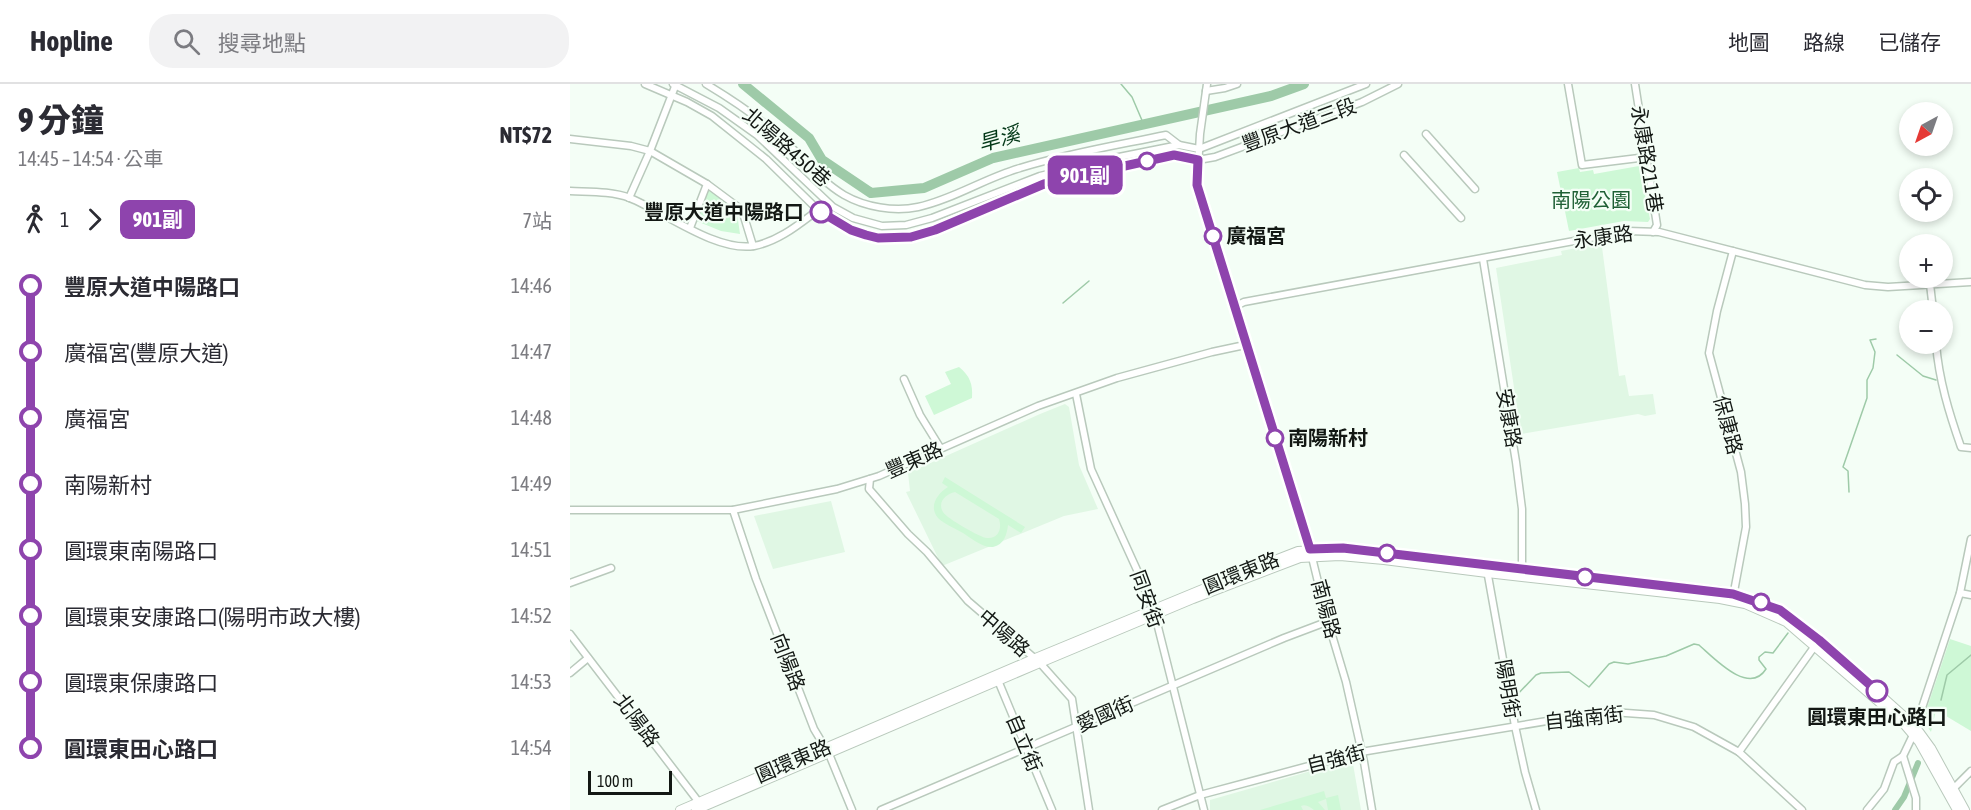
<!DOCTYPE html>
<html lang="zh-TW">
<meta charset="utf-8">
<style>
:root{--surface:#fff;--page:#f2f2f3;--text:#2b2b33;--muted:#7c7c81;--line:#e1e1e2}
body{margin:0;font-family:"Asap Condensed","Noto Sans TC",sans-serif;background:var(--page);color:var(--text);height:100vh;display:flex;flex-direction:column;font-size:22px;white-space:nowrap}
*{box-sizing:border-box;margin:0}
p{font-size:20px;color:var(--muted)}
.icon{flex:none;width:33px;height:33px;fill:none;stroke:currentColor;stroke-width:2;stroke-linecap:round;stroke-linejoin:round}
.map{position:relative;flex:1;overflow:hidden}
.side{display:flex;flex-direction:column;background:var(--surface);width:570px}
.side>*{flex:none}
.badge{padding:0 12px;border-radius:9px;font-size:21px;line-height:39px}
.needle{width:39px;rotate:220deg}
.tools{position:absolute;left:1329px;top:18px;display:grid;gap:12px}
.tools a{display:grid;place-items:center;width:54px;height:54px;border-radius:50%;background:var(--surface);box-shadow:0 3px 9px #0003;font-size:30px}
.scale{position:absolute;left:18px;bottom:15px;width:84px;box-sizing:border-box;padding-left:6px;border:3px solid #131814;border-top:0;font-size:16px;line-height:21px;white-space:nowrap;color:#131814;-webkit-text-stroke:4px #f4fef6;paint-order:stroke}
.map>.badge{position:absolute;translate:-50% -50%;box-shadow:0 0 0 3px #fff}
.legs{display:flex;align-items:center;gap:9px;height:66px;padding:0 18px;font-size:20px}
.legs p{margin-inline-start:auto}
.headline{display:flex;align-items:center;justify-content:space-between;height:102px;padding:0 18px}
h1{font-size:33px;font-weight:800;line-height:45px}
ul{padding:0 18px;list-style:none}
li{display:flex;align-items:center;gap:21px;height:66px;font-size:22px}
li i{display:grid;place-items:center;width:9px;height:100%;margin:0 8px;background:currentColor}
li i::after{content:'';width:15px;height:15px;margin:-8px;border:4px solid;border-radius:50%;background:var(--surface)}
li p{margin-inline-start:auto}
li:first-child i{background:linear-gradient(#0000 50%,currentColor 0)}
li:last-child i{background:linear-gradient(currentColor 50%,#0000 0)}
header{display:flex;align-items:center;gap:36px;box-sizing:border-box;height:84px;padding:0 30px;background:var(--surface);border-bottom:2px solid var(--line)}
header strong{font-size:28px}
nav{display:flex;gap:33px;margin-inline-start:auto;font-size:21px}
.search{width:420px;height:54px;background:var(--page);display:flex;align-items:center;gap:15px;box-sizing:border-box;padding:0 21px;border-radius:24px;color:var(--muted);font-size:22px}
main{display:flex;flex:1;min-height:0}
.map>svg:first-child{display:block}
</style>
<header>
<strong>Hopline</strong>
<div class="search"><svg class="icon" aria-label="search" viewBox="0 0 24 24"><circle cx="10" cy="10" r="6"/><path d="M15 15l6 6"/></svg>搜尋地點</div>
<nav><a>地圖</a><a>路線</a><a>已儲存</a></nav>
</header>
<main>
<section class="side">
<div class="headline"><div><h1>9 分鐘</h1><p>14:45 – 14:54 · 公車</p></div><b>NT$72</b></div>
<div class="legs"><svg class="icon" aria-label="walk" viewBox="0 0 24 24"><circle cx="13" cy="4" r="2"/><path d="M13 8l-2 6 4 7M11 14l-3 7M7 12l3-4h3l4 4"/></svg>1<svg class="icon" aria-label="forward" viewBox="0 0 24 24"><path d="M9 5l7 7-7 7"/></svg><b class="badge" style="background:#8e44ad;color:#fff">901副</b><p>7站</p></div>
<ul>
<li><i style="color:#8e44ad"></i><b>豐原大道中陽路口</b><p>14:46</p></li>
<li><i style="color:#8e44ad"></i><span>廣福宮(豐原大道)</span><p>14:47</p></li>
<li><i style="color:#8e44ad"></i><span>廣福宮</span><p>14:48</p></li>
<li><i style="color:#8e44ad"></i><span>南陽新村</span><p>14:49</p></li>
<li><i style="color:#8e44ad"></i><span>圓環東南陽路口</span><p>14:51</p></li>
<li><i style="color:#8e44ad"></i><span>圓環東安康路口(陽明市政大樓)</span><p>14:52</p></li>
<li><i style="color:#8e44ad"></i><span>圓環東保康路口</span><p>14:53</p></li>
<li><i style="color:#8e44ad"></i><b>圓環東田心路口</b><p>14:54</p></li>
</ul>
</section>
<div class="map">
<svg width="1401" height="726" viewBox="0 0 1401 726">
<rect width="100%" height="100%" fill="#f4fef6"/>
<g fill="#e0f7e4">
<polygon points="1027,160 1032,163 1049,292 1055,291 1059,312 1083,310 1086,330 1075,332 1068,330 951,350 926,184 992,171 991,167"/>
<polygon points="495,320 499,323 509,381 528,425 494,432 372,482 336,408 340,407 338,389 470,330"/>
<polygon points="261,417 275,468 203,485 184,432"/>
<polygon points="779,676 783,680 791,726 640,726 640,716"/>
</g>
<g fill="#cef8d6" fill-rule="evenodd">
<polygon points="1069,82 1080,135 1078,138 1054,137 999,147 987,88 1009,84 1010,88 1023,86 1024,90"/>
<polygon points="137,102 166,122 170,150 151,147 124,136"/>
<path d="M389 283C400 292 403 300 402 314L364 331 355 312 381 300 375 288Z"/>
<path d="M375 393 455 443 451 449 438 441C437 450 434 461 423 463 412 464 401 454 393 449 386 445 374 440 368 434 358 422 368 409 378 403L372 399ZM385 408 429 435C432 444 429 455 417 454 411 454 376 434 373 428 367 418 376 410 385 408Z"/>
<polygon points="1380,555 1401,562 1401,647 1366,626 1361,648 1353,636"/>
<path d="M754 707 756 714 768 711 771 726H758L756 715 748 718 755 726H744C740 723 736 720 731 722L733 726H690Z"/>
</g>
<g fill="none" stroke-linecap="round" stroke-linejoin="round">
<g stroke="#9ecaa8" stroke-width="1.5">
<polyline points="551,0 562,13 574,41"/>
<polyline points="493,219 519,197"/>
<polyline points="1327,271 1353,292 1366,296"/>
<polyline points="1279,408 1278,387 1273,383 1297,314 1297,296 1303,284 1305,268 1300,256 1306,255"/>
<path d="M944 614 966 591 971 589 999 588 1019 603 1039 580 1044 578 1058 580 1096 572 1124 560 1129 561C1144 574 1179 612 1196 585L1189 576V573L1195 568 1203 569 1218 549"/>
<polyline points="1371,616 1377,591 1401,571"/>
</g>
<polyline stroke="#9ecaa8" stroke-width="6" points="1325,726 1334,713 1348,679"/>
<polyline stroke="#9ecaa8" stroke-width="10" points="173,0 239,54 252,76 301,109 354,104 423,74 701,12 734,0"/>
<g stroke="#b9c9bc" stroke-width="9">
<g id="minor">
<polyline points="75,0 117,18 142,32 196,75 248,126 260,135 281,146 308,154 341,153 365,146 475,100 604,71 628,76 645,73 792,18 828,0"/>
<polyline points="103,0 149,24 187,51 263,123 283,134 312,142 336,141 362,134 470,92 539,75 609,61 629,65 796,0"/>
<path d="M136 0C161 15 185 31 207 50 230 69 247 95 274 111 295 123 324 128 348 123 384 115 415 94 450 84 498 69 548 61 596 51L609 61"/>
<polyline points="637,0 630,50 627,101 740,465 756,531 776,598 794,678 802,726"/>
<polyline points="998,0 1012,81 1077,73"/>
<polyline points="1065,0 1087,141 1083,148"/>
<polyline points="636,7 655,4 667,0"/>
<polyline points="856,50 905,105"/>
<polyline points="0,55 61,62 80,67 137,100 172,126 183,162"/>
<polyline points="834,71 891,134"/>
<path d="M0 107C19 108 41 107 60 114 94 128 146 168 184 162 209 157 228 141 248 126"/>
<polyline points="59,114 80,67 106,0"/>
<polyline points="120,144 137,100"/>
<polyline points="913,175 946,378 952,425 952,490"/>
<polyline points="1360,200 1363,226"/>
<polyline points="664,223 674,218 1058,147 1089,148 1295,201 1318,203 1401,198"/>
<path d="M1366 260C1369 296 1379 329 1391 363L1401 364"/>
<polyline points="334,295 350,331 371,365"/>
<polyline points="506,310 521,385 567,486 585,531 634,726"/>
<polyline points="300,395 299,405 338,450 357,468 398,517 470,579 502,615 519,726"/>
<polyline points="0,426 163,426 267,405 309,392 468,322 547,294 642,268 675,261"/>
<polyline points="163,426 186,495 244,645 259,670 282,726"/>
<polyline points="917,486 945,642 955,688 966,726"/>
<polyline points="0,499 41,484"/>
<polyline points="1390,509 1401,511"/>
<polyline points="1163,513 1176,443 1175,420 1171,388 1139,269 1147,227 1163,167"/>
<polyline points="0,550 131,721"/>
<polyline points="0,589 18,574"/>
<polyline points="427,594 482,726"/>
<polyline points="1169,668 1247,559"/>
<polyline points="1381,707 1401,687"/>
<polyline points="311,726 714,554 759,537"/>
<polyline points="592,726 630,711 791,668 1019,630 1042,628 1084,631 1124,643 1169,668 1232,726"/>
<polyline points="1297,726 1314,705 1324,678 1333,672"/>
<polyline points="1346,726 1346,714 1333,672 1343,651 1390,509 1401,455"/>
</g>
</g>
<g stroke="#b9c9bc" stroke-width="10">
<g id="major">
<polyline points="110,726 463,575 676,487 728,467 773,464 917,482 1152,507 1197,520 1226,537 1249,556 1345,642 1361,664 1395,726"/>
<polyline points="126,726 470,579 623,515 730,474 770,472 814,476 917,489 1150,515 1175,520 1216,538 1332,638 1349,658 1387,726"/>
</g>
</g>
<use href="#minor" stroke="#fff" stroke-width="6"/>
<use href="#major" stroke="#fff" stroke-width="8"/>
</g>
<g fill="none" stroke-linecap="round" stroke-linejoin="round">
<g stroke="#fff" stroke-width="14">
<polyline id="line-1" points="251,128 281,146 296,151 308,154 341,153 365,146 474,100 604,71 628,76 627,101 740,465 773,464 1163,510 1210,526 1249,556 1307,607"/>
</g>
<use href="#line-1" stroke="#8e44ad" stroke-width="9"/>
</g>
<g fill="#fff" stroke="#8e44ad" stroke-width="3">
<circle cx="577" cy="77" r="8"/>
<circle cx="251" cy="128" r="10"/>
<circle cx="643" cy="152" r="8"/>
<circle cx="705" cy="354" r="8"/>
<circle cx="817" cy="469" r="8"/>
<circle cx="1015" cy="493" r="8"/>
<circle cx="1191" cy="518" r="8"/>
<circle cx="1307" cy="607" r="10"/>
</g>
<g text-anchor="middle" stroke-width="4.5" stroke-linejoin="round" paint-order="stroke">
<g font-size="20" fill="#131814" stroke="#f4fef6">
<text transform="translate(729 41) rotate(-20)" y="7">豐原大道三段</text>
<text transform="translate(217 63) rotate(41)" y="7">北陽路450巷</text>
<text transform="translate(1077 75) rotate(81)" y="7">永康路211巷</text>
<text transform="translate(1033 153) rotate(-8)" y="7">永康路</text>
<text transform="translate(939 334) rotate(80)" y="7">安康路</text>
<text transform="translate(1158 341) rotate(75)" y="7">保康路</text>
<text transform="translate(344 376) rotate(-24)" y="7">豐東路</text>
<text transform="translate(671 489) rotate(-22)" y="7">圓環東路</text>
<text transform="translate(577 515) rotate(70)" y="7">同安街</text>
<text transform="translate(756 525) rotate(75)" y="7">南陽路</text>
<text transform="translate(434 549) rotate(41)" y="7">中陽路</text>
<text transform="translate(218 578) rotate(69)" y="7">向陽路</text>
<text transform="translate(938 605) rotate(80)" y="7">陽明街</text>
<text transform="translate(535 630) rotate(-23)" y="7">愛國街</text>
<text transform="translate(1014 634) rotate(-6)" y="7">自強南街</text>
<text transform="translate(67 636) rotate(53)" y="7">北陽路</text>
<text transform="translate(454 659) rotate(67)" y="7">自立街</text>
<text transform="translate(766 675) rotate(-14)" y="7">自強街</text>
<text transform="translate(223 677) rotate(-23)" y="7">圓環東路</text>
</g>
<g font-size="20" fill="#1f6035" stroke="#f4fef6">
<text x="1021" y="123">南陽公園</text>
</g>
<g font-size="20" font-weight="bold" fill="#131814" stroke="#f4fef6" text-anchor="start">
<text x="234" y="135" text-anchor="end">豐原大道中陽路口</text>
<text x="656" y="159">廣福宮</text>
<text x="718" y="361">南陽新村</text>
<text x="1307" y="640" text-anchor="middle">圓環東田心路口</text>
</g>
<g font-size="21" font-style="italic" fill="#033818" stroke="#f4fef6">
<text transform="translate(429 55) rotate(-16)" y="7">旱溪</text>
</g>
</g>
</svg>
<div class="tools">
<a><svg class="needle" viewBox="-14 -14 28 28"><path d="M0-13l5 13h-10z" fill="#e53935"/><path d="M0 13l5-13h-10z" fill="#7c7c81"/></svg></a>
<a><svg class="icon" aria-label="locate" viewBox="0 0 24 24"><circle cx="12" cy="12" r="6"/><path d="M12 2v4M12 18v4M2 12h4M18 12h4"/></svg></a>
<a>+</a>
<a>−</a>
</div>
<div class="scale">100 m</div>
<b class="badge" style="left:515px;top:91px;background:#8e44ad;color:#fff">901副</b>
</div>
</main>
